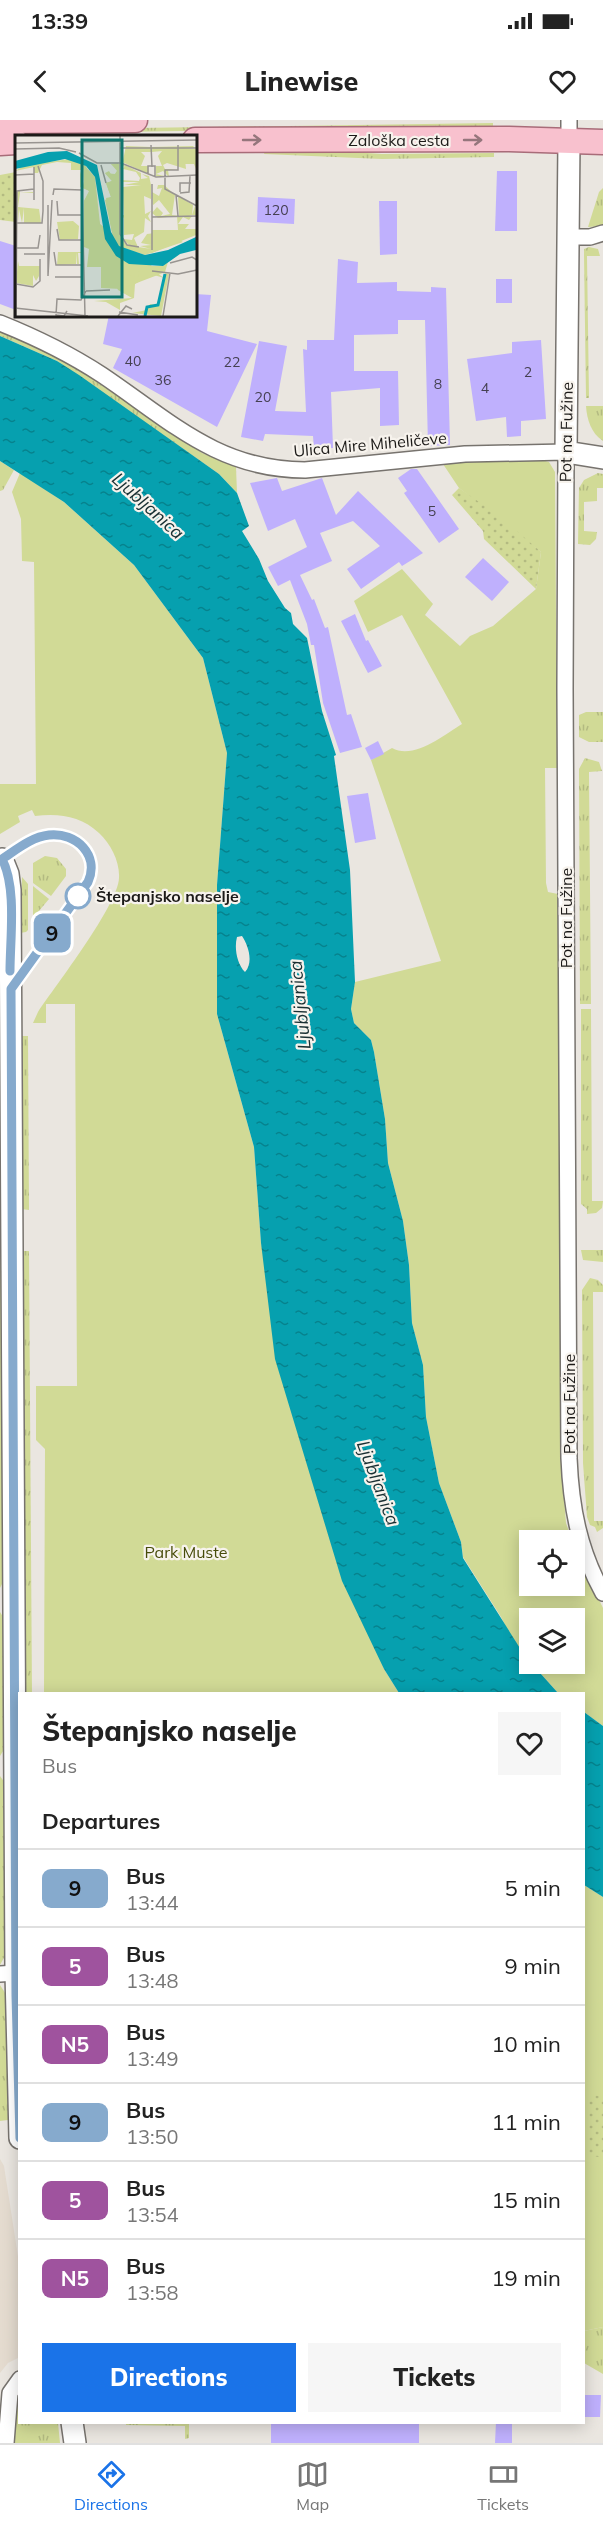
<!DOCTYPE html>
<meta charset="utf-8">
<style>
:root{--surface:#fff;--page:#f6f6f6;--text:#222;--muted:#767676;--line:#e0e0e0;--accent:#1a73e8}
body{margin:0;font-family:Mulish,sans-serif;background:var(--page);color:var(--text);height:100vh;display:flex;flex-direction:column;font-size:22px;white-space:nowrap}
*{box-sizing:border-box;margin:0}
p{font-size:20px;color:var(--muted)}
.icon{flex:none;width:33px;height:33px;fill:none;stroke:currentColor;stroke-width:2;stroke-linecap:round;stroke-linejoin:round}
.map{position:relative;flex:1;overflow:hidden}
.panel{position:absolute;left:18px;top:1572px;width:567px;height:732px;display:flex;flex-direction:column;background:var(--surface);border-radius:0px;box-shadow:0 3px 15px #0003}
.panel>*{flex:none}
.badge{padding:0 12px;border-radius:9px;font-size:21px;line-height:39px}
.tools{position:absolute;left:519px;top:1410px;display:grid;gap:12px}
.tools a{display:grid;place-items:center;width:66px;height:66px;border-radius:0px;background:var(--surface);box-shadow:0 3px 15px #0003;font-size:30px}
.map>.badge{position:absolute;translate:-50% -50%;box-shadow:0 0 0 3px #fff}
h2{padding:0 24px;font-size:22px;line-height:54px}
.round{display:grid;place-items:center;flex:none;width:63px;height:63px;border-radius:0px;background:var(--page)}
.head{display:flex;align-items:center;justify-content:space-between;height:102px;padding:0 24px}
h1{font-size:28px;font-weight:800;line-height:45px}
.cta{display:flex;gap:12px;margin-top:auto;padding:12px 24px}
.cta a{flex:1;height:69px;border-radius:0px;background:var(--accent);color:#fff;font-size:24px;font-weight:800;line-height:69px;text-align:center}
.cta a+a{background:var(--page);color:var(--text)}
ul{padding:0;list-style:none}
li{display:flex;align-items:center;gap:18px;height:78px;padding:0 24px;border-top:2px solid var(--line)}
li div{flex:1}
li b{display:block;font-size:22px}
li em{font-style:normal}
li .badge{min-width:66px;font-weight:700;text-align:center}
.status{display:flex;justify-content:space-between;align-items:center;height:42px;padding:0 30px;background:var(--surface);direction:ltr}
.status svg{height:16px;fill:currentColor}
header{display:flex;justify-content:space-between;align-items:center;height:78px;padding:0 24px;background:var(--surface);font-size:27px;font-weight:800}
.dock{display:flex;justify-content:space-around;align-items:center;height:84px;border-top:2px solid var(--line);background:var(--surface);font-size:16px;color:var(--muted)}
.dock a{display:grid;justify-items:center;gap:3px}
.dock .current{color:var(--accent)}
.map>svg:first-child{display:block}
</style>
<div class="status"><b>13:39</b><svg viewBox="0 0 49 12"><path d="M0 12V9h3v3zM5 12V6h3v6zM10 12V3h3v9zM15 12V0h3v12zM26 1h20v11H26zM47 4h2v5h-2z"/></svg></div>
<header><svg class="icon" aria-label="back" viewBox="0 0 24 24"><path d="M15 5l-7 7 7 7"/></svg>Linewise<svg class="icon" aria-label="heart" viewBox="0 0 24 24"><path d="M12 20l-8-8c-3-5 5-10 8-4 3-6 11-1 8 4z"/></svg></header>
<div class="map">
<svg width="603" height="2323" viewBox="0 0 603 2323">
<defs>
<pattern id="grass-tufts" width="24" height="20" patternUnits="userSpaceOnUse" patternTransform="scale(1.5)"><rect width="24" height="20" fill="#d1da96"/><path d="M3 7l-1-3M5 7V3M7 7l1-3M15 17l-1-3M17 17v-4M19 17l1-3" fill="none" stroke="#b3ba81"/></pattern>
<pattern id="garden-dots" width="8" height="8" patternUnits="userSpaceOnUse" patternTransform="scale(1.5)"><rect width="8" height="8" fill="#d1da96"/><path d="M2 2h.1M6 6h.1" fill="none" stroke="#b3ba81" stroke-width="1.8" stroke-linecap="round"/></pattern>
<pattern id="water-ripples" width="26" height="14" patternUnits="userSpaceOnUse" patternTransform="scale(1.5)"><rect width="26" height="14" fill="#06a0af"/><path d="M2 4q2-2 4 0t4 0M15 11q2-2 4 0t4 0" fill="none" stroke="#06828d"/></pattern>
</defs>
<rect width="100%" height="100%" fill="#eae6e0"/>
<polygon fill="#e4dbcf" points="0,2039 4,2046 19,2143 20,2237 8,2243 0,2253"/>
<g fill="url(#grass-tufts)">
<polygon points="493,3 493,6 0,14 0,10"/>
<polygon points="308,29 382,34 494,33 494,37 382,39 264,34 265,31"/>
<polygon points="603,68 603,106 588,107 599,72"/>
<polygon points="589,127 598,129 600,136 587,136 589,278 586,278 584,135 584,129"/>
<polygon points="0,209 70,244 202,333 236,347 237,373 219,354 57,241 0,216"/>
<path d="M586 286H603V321C591 313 587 300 586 286Z"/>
<polygon points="0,341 14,350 3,370 0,371"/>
<polygon points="598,353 603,354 603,368 597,368 597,381 584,382 584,411 597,412 596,419 590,425 578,424 579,368 584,360"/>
<polygon points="586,592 603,592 603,622 589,622 579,617 579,595"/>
<polygon points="585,638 599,642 602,651 589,652 591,884 580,884 579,649"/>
<polygon points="45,736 57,738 66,749 66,756 51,776 33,763 33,743"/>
<polygon points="22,757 28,764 28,810 26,812 20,813"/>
<polygon points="33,766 49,779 33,798"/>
<polygon points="581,889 591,889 592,1081 603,1081 602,1088 596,1093 587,1094 587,1089 581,1084"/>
<polygon points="21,916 28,916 29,1090 21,1089"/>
<polygon points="0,1119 2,1123 4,1460 0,1468"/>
<polygon points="581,1130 603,1130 603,1142 583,1140"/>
<polygon points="21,1131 29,1131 32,1574 24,1573"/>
<polygon points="590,1158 598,1160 603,1165 603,1172 593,1172 594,1401 603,1401 603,1408 597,1412 595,1407 590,1405 587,1397 583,1343 582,1170"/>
<polygon points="0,1492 5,1500 5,1628 0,1636"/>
<polygon points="0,1656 5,1663 6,1834 0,1845"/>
<polygon points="0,1865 7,1876 8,2000 0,2001"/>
<polygon points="603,2207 603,2254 584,2243 584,2211"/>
<polygon points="19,2272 20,2302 58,2303 60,2323 13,2323 16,2280"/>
<polygon points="126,2302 189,2303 189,2318 185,2319 185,2306 126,2305"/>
</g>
<g fill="#d1da96">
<path d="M501 339 542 340 549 342 555 352 557 648H545L546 763 548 772 558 774 561 1339 566 1403 572 1420H530V1466H574L575 1430 603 1488V1606L584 1592V1574L558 1573 532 1544H574V1498H530L529 1540 510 1515 501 1497 463 1437 461 1422 439 1363 426 1297 423 1245 412 1203 409 1145 403 1101 388 1043 385 999 374 932 371 920 354 903 351 889 355 862 441 841 371 640 392 628C414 640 444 615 462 604L402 495 368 512 354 481 402 449 433 484 425 495 460 526 470 516 493 506 536 469 541 432 459 368 443 344Z"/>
<path d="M20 353 64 382 134 445 203 538 227 633 217 765V894L254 1027 261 1123 384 1549 399 1573H44L45 1329 36 1320V1266H77L75 884H46V903H33L38 892C56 865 118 785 119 758 120 742 111 724 99 713 81 696 59 693 35 696L32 690 18 696 20 702 0 714V664H36L34 442 22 441 21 399 12 372Z"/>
<polygon points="584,1765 603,1777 603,2207 584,2211"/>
</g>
<g fill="url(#garden-dots)">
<polygon points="16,52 16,102 0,100 0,55"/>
<polygon points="459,368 479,382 485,383 541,432 536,469 484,419 483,411 452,375"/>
<polygon points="589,1974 603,1977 603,2038 589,2035"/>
</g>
<g fill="url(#water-ripples)" fill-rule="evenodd">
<path d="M0 216 57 241 79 255 219 354 237 373 249 406 242 411 259 439 268 461 285 488 291 493 293 504 307 518 322 591 336 635 334 636 350 750 355 862 351 889 354 903 371 920 374 932 385 999 388 1043 403 1101 409 1145 412 1203 423 1245 426 1297 439 1363 461 1422 463 1438 530 1544H532L558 1573H399L384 1549 342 1461 275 1239 261 1123 254 1027 217 894V765L227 633 203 538 134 445 64 382 0 341ZM242 816C248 825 254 842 245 852 237 844 234 828 237 817Z"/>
<polygon points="584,1592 603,1606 603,1777 584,1765"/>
</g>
<g fill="#bfb0fd">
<polygon points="497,51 517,51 517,111 495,111"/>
<polygon points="258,77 295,79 294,104 257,102"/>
<polygon points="379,81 397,81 397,134 380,135"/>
<polygon points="0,121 16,126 16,190 0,184"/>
<polygon points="338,139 358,142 357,163 397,162 397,171 431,172 431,167 446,168 450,325 428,326 425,200 398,200 398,214 354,215 354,251 398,251 399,305 380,306 380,268 331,272 333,328 314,329 313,316 265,314 263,321 241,317 259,221 287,226 275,291 306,292 303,229 307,230 307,220 334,220"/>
<rect x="496" y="159" width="16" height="24"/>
<polygon points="195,174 211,175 207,211 257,224 217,307 113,248 122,229 103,224 109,195 195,195"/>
<polygon points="541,220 546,299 521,301 521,316 507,317 506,297 476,301 467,239 512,233 512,222"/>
<polygon points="411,349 417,349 459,409 439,423 404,373 407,371 398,358"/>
<polygon points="277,358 282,371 322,358 336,395 358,371 423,433 402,446 399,442 361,469 347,449 380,426 353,401 320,413 332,441 300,455 312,480 314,479 325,508 328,507 347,595 351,594 362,627 340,633 323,583 314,525 311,525 307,504 290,460 278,466 268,447 307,427 295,399 268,411 250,363"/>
<polygon points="483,438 509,462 492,481 465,457"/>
<polygon points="355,494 366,521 368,520 382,546 368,553 341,501"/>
<polygon points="378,621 384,634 371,640 365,628"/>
<polygon points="368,673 376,719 355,723 347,676"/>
<polygon points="584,2275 601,2275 600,2297 584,2297"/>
<rect x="271" y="2302" width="148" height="21"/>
<polygon points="496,2302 512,2303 512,2323 495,2323"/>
</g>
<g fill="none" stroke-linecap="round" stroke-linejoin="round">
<g stroke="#77736e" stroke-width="18">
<g id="street">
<polyline points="569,21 569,0"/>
<polyline points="567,117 590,117 603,113"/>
<path d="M0 203C35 217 70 234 102 255 169 300 218 350 305 350L465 334 566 332 565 568 569 1338C571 1387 579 1430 603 1473"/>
<polyline points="0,1854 16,1853"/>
<polyline points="6,2323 10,2273 20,2259"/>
</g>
</g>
<g stroke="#77736e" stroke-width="24">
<g id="secondary">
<polyline points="569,21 566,332 603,338"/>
<polyline points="2,739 8,754 10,770 16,1853 20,2018"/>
<polyline points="72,2302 75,2323"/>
</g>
</g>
<g stroke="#a86c79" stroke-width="27">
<g id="primary">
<polyline points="0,1 135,0"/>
<polyline points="195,20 509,19 603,22"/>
<polyline points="0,23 16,22"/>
</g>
</g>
<use href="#street" stroke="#fff" stroke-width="15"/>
<use href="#secondary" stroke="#fff" stroke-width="21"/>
<use href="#primary" stroke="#f8c1ce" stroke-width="24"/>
</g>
<defs><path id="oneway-shaft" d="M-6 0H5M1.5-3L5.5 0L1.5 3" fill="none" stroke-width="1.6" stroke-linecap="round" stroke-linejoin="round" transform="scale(1.5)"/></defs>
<g stroke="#95767c">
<use href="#oneway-shaft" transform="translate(252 20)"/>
<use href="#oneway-shaft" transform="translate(473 20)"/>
</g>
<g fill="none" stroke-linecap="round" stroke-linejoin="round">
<g stroke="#fff" stroke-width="14">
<path id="line" d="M10 851C10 819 17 767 2 739 16 730 31 717 49 715 76 712 100 735 88 762L11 869 16 1875 20 2018"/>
</g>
<use href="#line" stroke="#86aacd" stroke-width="9"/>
</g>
<circle fill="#fff" stroke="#86aacd" stroke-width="3" cx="78" cy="776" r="12"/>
<g text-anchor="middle" stroke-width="4.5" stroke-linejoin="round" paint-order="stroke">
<g font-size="14" fill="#454051">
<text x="276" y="95">120</text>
<text x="133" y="246">40</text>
<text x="232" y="247">22</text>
<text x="528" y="257">2</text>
<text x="163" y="265">36</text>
<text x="438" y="269">8</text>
<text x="485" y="273">4</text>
<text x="263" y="282">20</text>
<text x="432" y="396">5</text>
</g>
<g font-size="16" fill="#1c1a18" stroke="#f7f3ed">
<text x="399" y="26">Zaloška cesta</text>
<text transform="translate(566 312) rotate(-89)" y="6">Pot na Fužine</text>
<text transform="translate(370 324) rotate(-5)" y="6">Ulica Mire Miheličeve</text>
<text transform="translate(566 798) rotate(-90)" y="6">Pot na Fužine</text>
<text transform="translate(569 1284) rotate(-90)" y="6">Pot na Fužine</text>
</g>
<g font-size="16" font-weight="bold" fill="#1c1a18" stroke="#f7f3ed" text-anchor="start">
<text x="96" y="782">Štepanjsko naselje</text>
</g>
<g font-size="16" fill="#474c0a" stroke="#f7f3ed">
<text x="186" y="1438">Park Muste</text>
</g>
<g font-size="18" font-style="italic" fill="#192f32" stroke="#f7f3ed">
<text transform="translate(148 386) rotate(42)" y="6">Ljubljanica</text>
<text transform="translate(300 885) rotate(-96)" y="6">Ljubljanica</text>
<text transform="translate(378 1363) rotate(69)" y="6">Ljubljanica</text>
</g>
</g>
<g transform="translate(15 15)">
<rect width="182" height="182" fill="#eae6e0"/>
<path d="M111 11 136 12V17H126L130 21 126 31H133L134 39 107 27 106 25V14L108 25ZM178 11 180 13 169 14 171 34 152 28 148 30 150 34H163L153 35 154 42 148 36 141 39 149 41H141V31H147L143 21 147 16 137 17V12ZM55 24 71 31 85 89 137 131H148L155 124 165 119 153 127 150 137 143 136 120 149 119 163 105 168V175L91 167 79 166 117 163 103 155 70 94V114L69 66 75 56 65 52V36L69 50V35H56V28L42 27 27 30 23 38H19V32L0 36 10 30ZM96 29H104V98L111 110 136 114 125 111 136 110 126 108 132 99 164 95H163L162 81 143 83 137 78 142 72 148 78 146 81 155 79 144 65 138 70 137 57 144 61 147 53 142 54 143 50H149L160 60 157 80 164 81 163 61 178 70 177 80 180 71 181 80H174L177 81 174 85 168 82 163 89H174L170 94H181V100L137 118 115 117 106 111 97 97 91 63 96 62 91 48 97 46 90 38 94 36 97 41 103 37ZM107 29 114 32 126 38V44L133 43 127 39 134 41 136 50V64L129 61 130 79 136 76 133 81 136 87 130 83 129 97 119 103 123 112 114 110 108 104 117 105 119 99 109 100V83L106 80H109L108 52 126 50H109L124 47H106L105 45 124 46 125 43 121 37 108 34 110 30 105 34ZM5 55V58L18 57V58H5L3 72 24 74 26 88H9V73L7 88 4 74 3 88 2 57ZM58 86 64 91 63 104 45 105 42 87ZM61 117V129L42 130 43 117H66L67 129 66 118H63L64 129H62ZM3 126 4 131H25L24 146V141L21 146 18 140V151L1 148ZM150 138 154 139 146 181 117 178 132 175 135 169 142 170Z" fill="#d1da96"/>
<path d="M169 14H181V34L179 29H169ZM103 28 108 107 118 113 136 114 137 95H164L163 104 168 107 130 120 104 111 98 102 90 65 96 62 91 48 97 46 90 38 100 39 103 34 96 29ZM68 29 80 42 85 89 118 130 147 133 148 138 106 154 86 153V132H72L74 114 69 112V66L74 56 65 51 69 50Z" fill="#d1da96"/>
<path d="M124 136 142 138 149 143 139 140 120 148 106 142V138L123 142Z" fill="#d1da96"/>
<path d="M52 16 82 30 96 97 104 111 130 120 153 115 181 102V115L165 119 148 131 114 129 101 121 90 104 80 42 71 31 50 24 0 34V26L33 17Z" fill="#06a0af"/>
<path fill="none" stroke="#06a0af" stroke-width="3" d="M130 181 132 172 143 170 150 139"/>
<path fill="none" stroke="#989490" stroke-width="1.5" d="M105 0V99L112 110 124 112M0 8 182 5M136 10 137 32M163 10V35H150V54L182 71M105 13H182M0 14 44 13 61 17M64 18 82 28H106L141 42 182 40M86 30 91 48M23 31 28 46V76M19 32V65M133 39V31H140V42M0 40 19 39M137 49V115M67 55 70 181M165 57V48H176M165 58 174 57 175 41M38 60 39 54 67 55M161 60 163 81M42 66 43 80H67M33 70V141L37 65M137 82 182 81M2 88H27L28 76M42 94 44 105H67M2 113H23L25 100M39 117 41 130H68M9 119H30M155 128 177 122 182 125M137 136 163 139 182 135M40 142H68M1 149 18 152 25 146V124M71 156 95 155M0 173 73 181M52 176 49 181 41 180 42 164 66 165 71 156M104 177 123 180M1 181 2 56 19 54M103 181 111 171 117 174M148 181 155 138"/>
<path fill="#0f766e" fill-opacity="0.15" stroke="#0f766e" stroke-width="3" d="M67 5H107V162H67Z"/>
<rect width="182" height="182" fill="none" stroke="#1c1a18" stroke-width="3"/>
</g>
</svg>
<div class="tools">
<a><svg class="icon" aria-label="locate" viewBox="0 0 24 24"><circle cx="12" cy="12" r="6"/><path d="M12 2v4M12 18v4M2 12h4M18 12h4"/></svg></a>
<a><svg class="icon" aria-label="layers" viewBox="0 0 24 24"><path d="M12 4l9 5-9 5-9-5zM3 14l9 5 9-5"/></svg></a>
</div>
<b class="badge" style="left:52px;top:813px;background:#86aacd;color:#111">9</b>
<section class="panel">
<div class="head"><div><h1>Štepanjsko naselje</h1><p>Bus</p></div><a class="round"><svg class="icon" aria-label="heart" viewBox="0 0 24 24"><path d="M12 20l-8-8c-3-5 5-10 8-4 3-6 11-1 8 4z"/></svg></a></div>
<h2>Departures</h2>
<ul>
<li><span class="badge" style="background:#86aacd;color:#111">9</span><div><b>Bus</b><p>13:44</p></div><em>5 min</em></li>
<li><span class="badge" style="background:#9f539e;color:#fff">5</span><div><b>Bus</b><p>13:48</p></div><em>9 min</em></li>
<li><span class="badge" style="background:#9f539e;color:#fff">N5</span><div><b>Bus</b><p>13:49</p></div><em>10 min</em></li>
<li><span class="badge" style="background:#86aacd;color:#111">9</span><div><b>Bus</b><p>13:50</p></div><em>11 min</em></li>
<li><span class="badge" style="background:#9f539e;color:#fff">5</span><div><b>Bus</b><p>13:54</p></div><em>15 min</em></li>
<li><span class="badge" style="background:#9f539e;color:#fff">N5</span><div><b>Bus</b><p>13:58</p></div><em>19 min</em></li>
</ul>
<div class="cta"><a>Directions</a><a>Tickets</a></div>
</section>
</div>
<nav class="dock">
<a class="current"><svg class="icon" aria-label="directions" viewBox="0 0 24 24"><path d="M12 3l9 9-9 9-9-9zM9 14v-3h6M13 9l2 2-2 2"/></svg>Directions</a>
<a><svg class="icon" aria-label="map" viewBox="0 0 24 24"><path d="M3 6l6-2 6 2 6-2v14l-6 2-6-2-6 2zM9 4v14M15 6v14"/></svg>Map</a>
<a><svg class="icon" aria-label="tickets" viewBox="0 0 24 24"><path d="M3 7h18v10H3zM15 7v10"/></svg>Tickets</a>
</nav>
